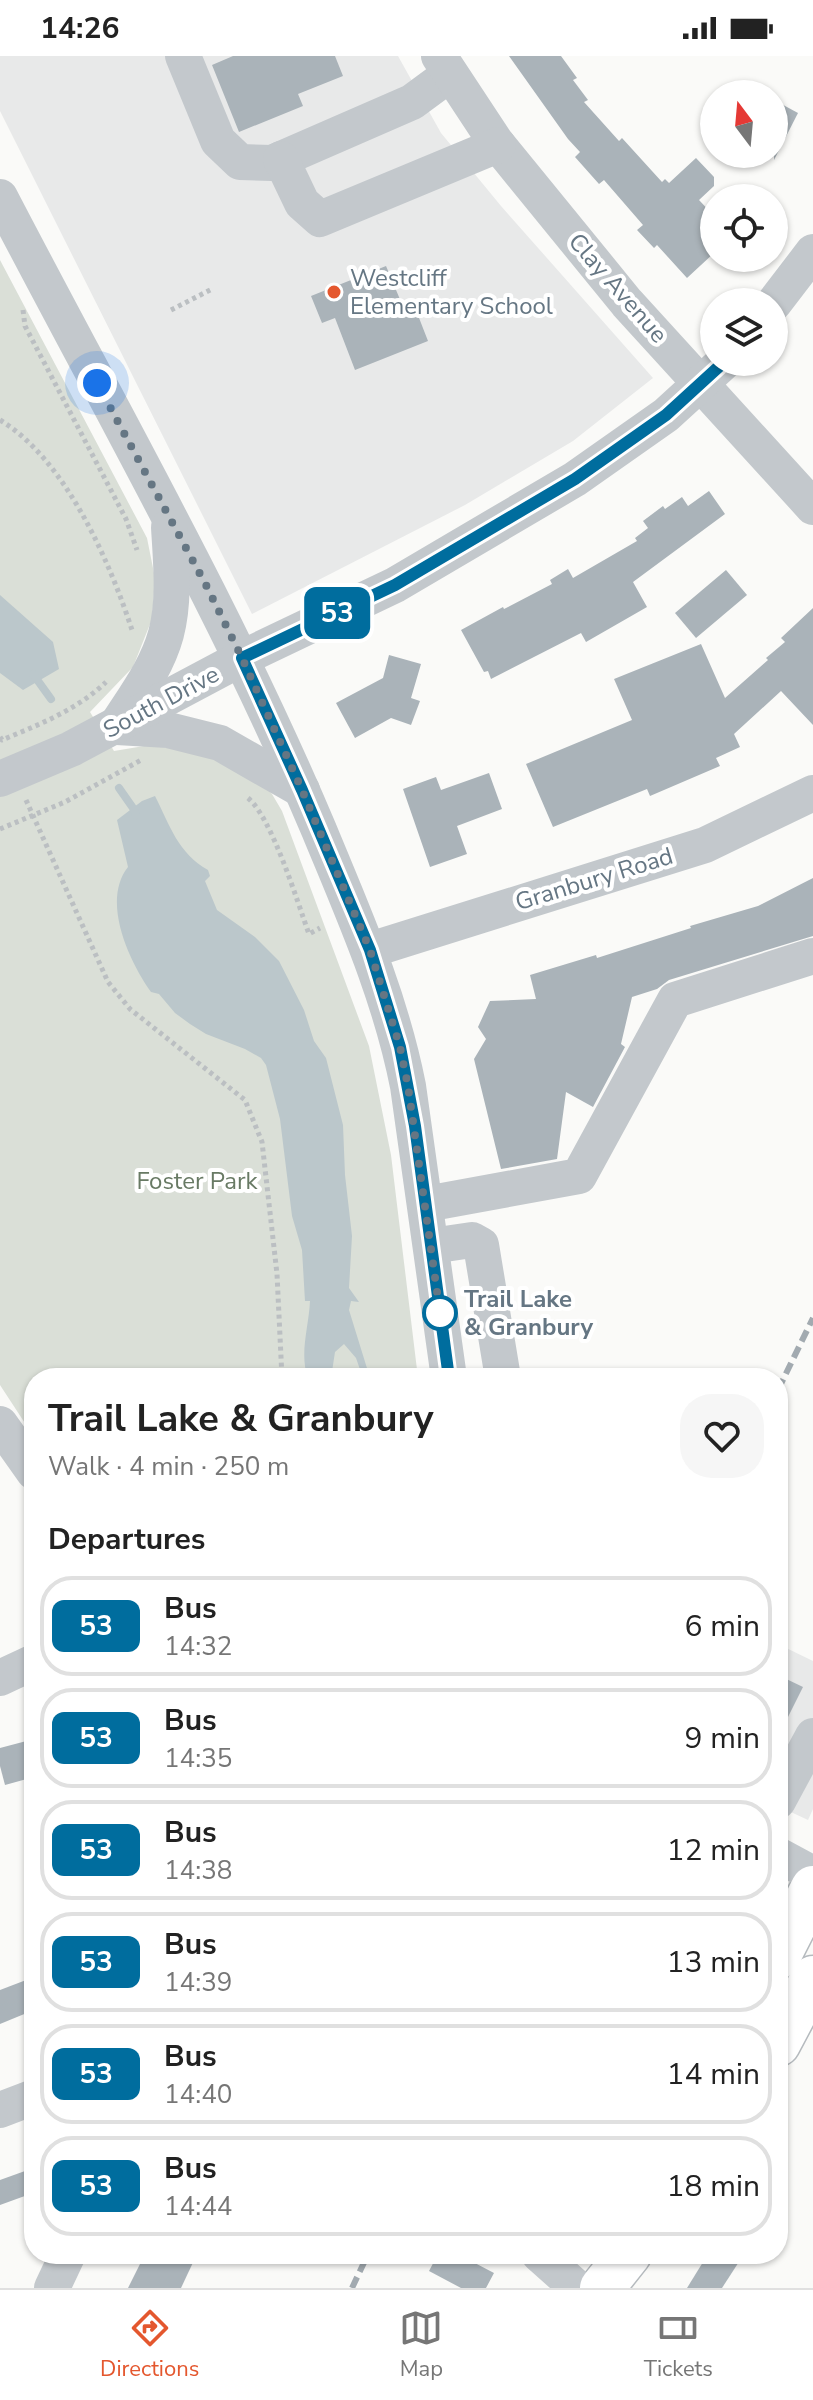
<!DOCTYPE html>
<meta charset="utf-8">
<style>
:root{--surface:#fff;--page:#f6f6f6;--text:#222;--muted:#767676;--line:#e0e0e0;--accent:#e4572e}
body{margin:0;font-family:"Nunito Sans",sans-serif;background:var(--page);color:var(--text);height:100vh;display:flex;flex-direction:column;font-size:30px;white-space:nowrap}
*{box-sizing:border-box;margin:0}
p{font-size:26px;color:var(--muted)}
.icon{flex:none;width:44px;height:44px;fill:none;stroke:currentColor;stroke-width:2;stroke-linecap:round;stroke-linejoin:round}
.map{position:relative;flex:1;overflow:hidden}
.details{position:absolute;left:24px;top:1312px;width:764px;height:896px;display:flex;flex-direction:column;background:var(--surface);border-radius:32px;box-shadow:0 2px 6px #0004}
.details>*{flex:none}
.badge{padding:0 16px;border-radius:12px;font-size:28px;line-height:52px}
.needle{width:52px;rotate:344deg}
.fabs{position:absolute;left:700px;top:24px;display:grid;gap:16px}
.fabs a{display:grid;place-items:center;width:88px;height:88px;border-radius:50%;background:var(--surface);box-shadow:0 2px 6px #0004;font-size:40px}
.you{position:absolute;width:40px;height:40px;margin:-20px;border:6px solid #fff;border-radius:50%;background:#1a73e8;box-shadow:0 0 0 12px #1a73e833}
.map>.badge{position:absolute;translate:-50% -50%;box-shadow:0 0 0 4px #fff}
h2{padding:0 24px;font-size:30px;line-height:72px}
.round{display:grid;place-items:center;flex:none;width:84px;height:84px;border-radius:32px;background:var(--page)}
.head{display:flex;align-items:center;justify-content:space-between;height:136px;padding:0 24px}
h1{font-size:38px;font-weight:700;line-height:60px}
ul{padding:0;list-style:none}
li{display:flex;align-items:center;gap:24px;height:100px;margin:0 16px 12px;padding:0 8px;border:4px solid var(--line);border-radius:32px}
li div{flex:1}
li b{display:block;font-size:30px}
li em{font-style:normal}
li .badge{min-width:88px;font-weight:700;text-align:center}
.status{display:flex;justify-content:space-between;align-items:center;height:56px;padding:0 40px;background:var(--surface);direction:ltr}
.status svg{height:22px;fill:currentColor}
.tabs{display:flex;justify-content:space-around;align-items:center;height:112px;border-top:2px solid var(--line);background:var(--surface);font-size:22px;color:var(--muted)}
.tabs a{display:grid;justify-items:center;gap:4px}
.tabs .on{color:var(--accent)}
.map>svg:first-child{display:block}
</style>
<div class="status"><b>14:26</b><svg viewBox="0 0 49 12"><path d="M0 12V9h3v3zM5 12V6h3v6zM10 12V3h3v9zM15 12V0h3v12zM26 1h20v11H26zM47 4h2v5h-2z"/></svg></div>
<div class="map">
<svg width="813" height="2232" viewBox="0 0 813 2232">
<rect width="100%" height="100%" fill="#fafaf8"/>
<g fill="#e8e9e9">
<polygon points="0,0 398,0 441,77 501,150 653,322 573,385 465,449 252,558 0,55"/>
<polygon points="778,1588 813,1605 813,1753 808,1764 778,1750"/>
</g>
<polygon fill="#dadfd7" points="0,204 147,482 155,522 152,563 133,611 90,656 114,695 150,689 214,699 261,726 272,738 282,755 369,990 391,1099 418,1322 34,1322 34,1381 0,1329"/>
<g fill="#bbc7cb">
<polygon points="0,539 53,586 59,613 23,634 0,617"/>
<path d="M155 740C170 770 178 797 208 814L210 820 205 825 217 854 255 881 279 905 304 954 314 985 326 1002 343 1069 345 1119 352 1180 349 1232 359 1246 351 1245 349 1254 370 1322H363L356 1302 344 1288 335 1296 331 1322H308C299 1298 309 1270 310 1245H305L302 1194 292 1160 280 1063 266 1009 261 1002 245 993 206 978 190 968 175 957 159 938 151 936C129 905 101 845 128 811L117 764 142 745Z"/>
</g>
<g fill="none" stroke-linecap="round" stroke-linejoin="round">
<g stroke="#bbc7cb" stroke-width="8">
<polyline points="33,618 51,643"/>
<polyline points="119,732 133,752 136,759"/>
</g>
</g>
<g fill="#aab3b9">
<polygon points="233,0 335,0 343,20 298,38 303,50 239,76 212,9"/>
<polygon points="509,0 561,0 577,22 573,24 588,44 584,46 619,85 622,82 662,126 665,123 669,127 696,102 714,121 714,130 699,144 714,160 714,197 687,222 657,189 654,192 637,174 643,169 604,124 599,128 575,101 580,96 568,83"/>
<polygon points="774,44 798,57 774,104"/>
<polygon points="386,210 404,253 414,249 428,285 355,314 335,262 322,267 311,240"/>
<polygon points="709,435 725,458 633,526 647,551 586,586 581,577 491,623 488,615 484,616 461,574 503,551 504,553 552,528 550,524 568,513 573,522 637,485 635,482 648,472 643,465 663,450 665,453 682,441 688,450"/>
<polygon points="726,514 747,539 696,582 675,557"/>
<polygon points="813,552 813,669 781,635 734,678 740,691 716,702 720,710 650,740 647,733 553,771 526,708 632,664 614,623 701,588 725,642 768,604 766,602 785,586 781,582"/>
<polygon points="389,599 421,608 411,642 420,645 411,669 391,662 355,682 336,647 383,622"/>
<polygon points="489,717 502,753 457,770 467,798 430,811 403,733 436,721 441,734"/>
<polygon points="813,822 813,880 669,924 657,933 632,941 621,988 625,991 593,1051 566,1036 557,1103 501,1113 474,1003 486,983 478,971 490,945 536,943 530,919 596,899 597,902 691,872 690,870 758,850"/>
<polygon points="778,1619 803,1631 778,1681"/>
<polygon points="34,1683 34,1721 5,1729 0,1710 0,1692"/>
<polygon points="34,1921 34,1954 0,1968 0,1934"/>
<polygon points="25,2115 33,2137 0,2149 0,2124"/>
<polygon points="145,2198 197,2198 181,2232 128,2232"/>
<polygon points="438,2198 475,2198 471,2205 494,2217 486,2232 461,2232 429,2215"/>
<polygon points="708,2198 744,2198 722,2232 687,2232"/>
</g>
<g fill="none" stroke-linecap="round" stroke-linejoin="round">
<g stroke="#b5babe" stroke-width="47">
<g id="major">
<polyline points="778,1901 813,1832"/>
<polyline points="778,1988 813,1922"/>
<polyline points="602,2232 629,2198"/>
</g>
</g>
<g stroke="#bbbfc2" stroke-width="5" stroke-dasharray="4 4" stroke-linecap="butt">
<polyline points="23,254 25,270 126,463 137,494"/>
<polyline points="171,254 212,233"/>
<path d="M0 364C66 404 110 506 133 577"/>
<path d="M0 681 2 684C38 669 77 654 106 626"/>
<path d="M248 742C272 762 297 845 309 878L320 872"/>
<polyline points="26,744 108,926 130,953 245,1044 262,1086 277,1218 282,1322"/>
<polyline points="0,773 65,746 143,703"/>
</g>
<g stroke="#c3c8cc" stroke-width="36">
<polyline points="183,0 218,85 240,106 272,107 412,46 450,18"/>
<polyline points="439,0 495,85 627,247 813,451"/>
<polyline points="281,103 302,147 320,163 498,89"/>
<path d="M0 141C109 351 227 556 319 774 354 859 390 939 408 1030L449 1322"/>
<polyline points="774,247 813,196"/>
<path d="M118 667C136 639 157 611 166 578 175 544 171 506 169 471"/>
<polyline points="117,671 168,674 220,687 302,734"/>
<polyline points="0,723 71,693 242,602 395,529 575,423 666,359 724,306"/>
<polyline points="370,894 705,789 813,737"/>
<polyline points="426,1148 579,1120 675,944 813,900"/>
<polyline points="431,1190 472,1184 481,1189 503,1322"/>
<polyline points="0,1368 34,1416"/>
<polyline points="0,1622 34,1606"/>
<polyline points="778,1745 813,1680"/>
<polyline points="778,1799 813,1818"/>
<polyline points="0,2054 34,2041"/>
<polyline points="539,2198 577,2232"/>
<polyline points="52,2232 68,2198"/>
</g>
<use href="#major" stroke="#fff" stroke-width="44"/>
<g stroke="#a2aab0" stroke-width="6" stroke-dasharray="12 6" stroke-linecap="butt">
<polyline points="778,1334 813,1262"/>
<polyline points="352,2232 368,2198"/>
</g>
</g>
<g fill="none" stroke-linecap="round" stroke-linejoin="round">
<g stroke="#fff" stroke-width="18">
<polyline id="line" points="449,1322 415,1070 400,991 370,894 302,734 242,602 395,529 575,423 666,359 724,306"/>
</g>
<use href="#line" stroke="#006d9e" stroke-width="12"/>
<polyline stroke="#657683" stroke-width="8" stroke-dasharray="0 14.4" points="97,327 207,531 242,602 302,734 370,894 400,991 408,1030 440,1257"/>
</g>
<circle fill="#e4572e" stroke="#fff" stroke-width="3" cx="334" cy="236" r="8"/>
<circle fill="#fff" stroke="#006d9e" stroke-width="4" cx="440" cy="1257" r="16"/>
<g text-anchor="middle" stroke-width="8" stroke-linejoin="round" paint-order="stroke">
<g font-size="24" fill="#657683" stroke="#fff" text-anchor="start">
<text x="350" y="230">Westcliff<tspan x="350" dy="28">Elementary School</tspan></text>
</g>
<g font-size="24" fill="#657683" stroke="#fff">
<text transform="translate(618 232) rotate(49)" y="8">Clay Avenue</text>
<text transform="translate(161 646) rotate(-28)" y="8">South Drive</text>
<text transform="translate(594 823) rotate(-17)" y="8">Granbury Road</text>
</g>
<g font-size="24" fill="#687a64" stroke="#fff">
<text x="197" y="1133">Foster Park</text>
</g>
<g font-size="24" font-weight="bold" fill="#657683" stroke="#fff" text-anchor="start">
<text x="464" y="1251">Trail Lake<tspan x="464" dy="28">&amp; Granbury</tspan></text>
</g>
</g>
</svg>
<div class="fabs">
<a><svg class="needle" viewBox="-14 -14 28 28"><path d="M0-13l5 13h-10z" fill="#e53935"/><path d="M0 13l5-13h-10z" fill="#767676"/></svg></a>
<a><svg class="icon" aria-label="locate" viewBox="0 0 24 24"><circle cx="12" cy="12" r="6"/><path d="M12 2v4M12 18v4M2 12h4M18 12h4"/></svg></a>
<a><svg class="icon" aria-label="layers" viewBox="0 0 24 24"><path d="M12 4l9 5-9 5-9-5zM3 14l9 5 9-5"/></svg></a>
</div>
<div class="you" style="left:97px;top:327px"></div>
<b class="badge" style="left:337px;top:557px;background:#006d9e;color:#fff">53</b>
<section class="details">
<div class="head"><div><h1>Trail Lake &amp; Granbury</h1><p>Walk · 4 min · 250 m</p></div><a class="round"><svg class="icon" aria-label="heart" viewBox="0 0 24 24"><path d="M12 20l-8-8c-3-5 5-10 8-4 3-6 11-1 8 4z"/></svg></a></div>
<h2>Departures</h2>
<ul>
<li><span class="badge" style="background:#006d9e;color:#fff">53</span><div><b>Bus</b><p>14:32</p></div><em>6 min</em></li>
<li><span class="badge" style="background:#006d9e;color:#fff">53</span><div><b>Bus</b><p>14:35</p></div><em>9 min</em></li>
<li><span class="badge" style="background:#006d9e;color:#fff">53</span><div><b>Bus</b><p>14:38</p></div><em>12 min</em></li>
<li><span class="badge" style="background:#006d9e;color:#fff">53</span><div><b>Bus</b><p>14:39</p></div><em>13 min</em></li>
<li><span class="badge" style="background:#006d9e;color:#fff">53</span><div><b>Bus</b><p>14:40</p></div><em>14 min</em></li>
<li><span class="badge" style="background:#006d9e;color:#fff">53</span><div><b>Bus</b><p>14:44</p></div><em>18 min</em></li>
</ul>
</section>
</div>
<nav class="tabs">
<a class="on"><svg class="icon" aria-label="directions" viewBox="0 0 24 24"><path d="M12 3l9 9-9 9-9-9zM9 14v-3h6M13 9l2 2-2 2"/></svg>Directions</a>
<a><svg class="icon" aria-label="map" viewBox="0 0 24 24"><path d="M3 6l6-2 6 2 6-2v14l-6 2-6-2-6 2zM9 4v14M15 6v14"/></svg>Map</a>
<a><svg class="icon" aria-label="tickets" viewBox="0 0 24 24"><path d="M3 7h18v10H3zM15 7v10"/></svg>Tickets</a>
</nav>
